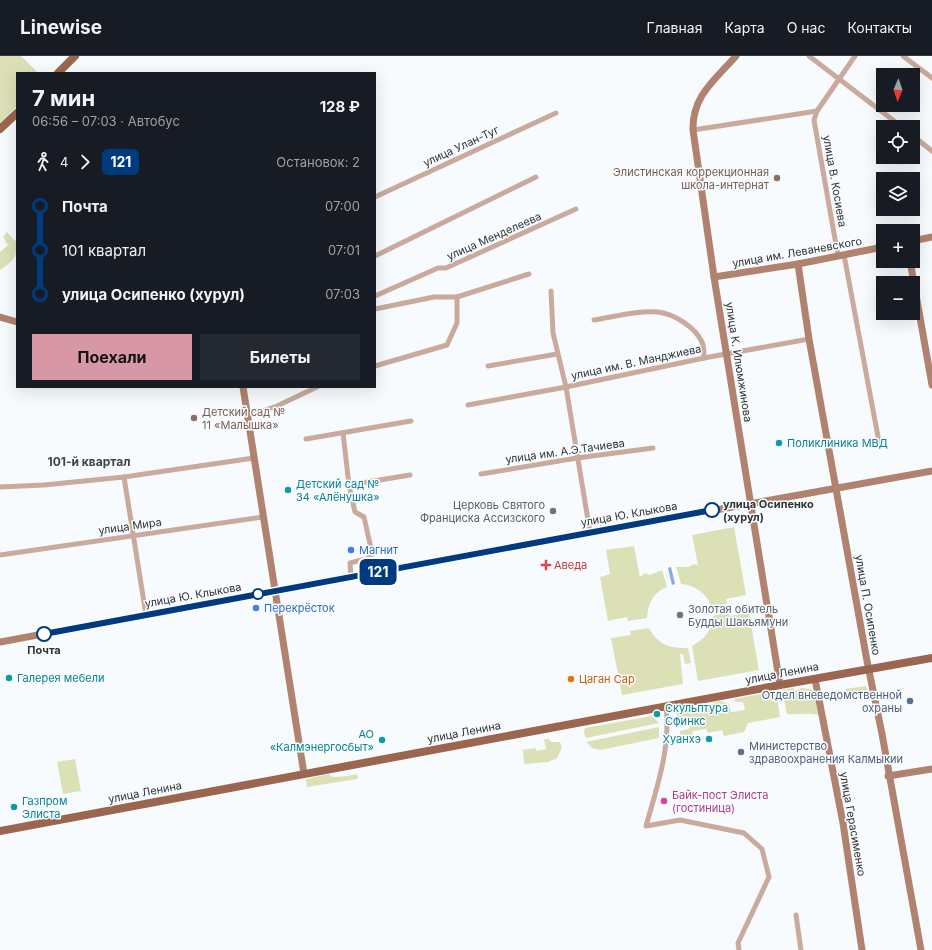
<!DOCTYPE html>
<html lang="ru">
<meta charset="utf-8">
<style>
:root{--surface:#171b24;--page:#242831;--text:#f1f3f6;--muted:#9ea1a6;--line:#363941;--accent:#d797a4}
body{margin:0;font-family:Inter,sans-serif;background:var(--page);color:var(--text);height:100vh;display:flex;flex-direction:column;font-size:15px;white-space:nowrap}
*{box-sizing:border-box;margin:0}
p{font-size:13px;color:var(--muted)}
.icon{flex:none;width:22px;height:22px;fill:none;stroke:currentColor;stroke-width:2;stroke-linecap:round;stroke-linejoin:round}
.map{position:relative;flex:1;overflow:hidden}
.panel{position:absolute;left:16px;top:16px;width:360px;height:316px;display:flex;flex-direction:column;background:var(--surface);border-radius:0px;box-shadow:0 4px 16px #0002}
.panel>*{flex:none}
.badge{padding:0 8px;border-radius:6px;font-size:14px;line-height:26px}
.needle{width:26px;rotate:182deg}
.buttons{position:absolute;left:876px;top:12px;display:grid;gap:8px}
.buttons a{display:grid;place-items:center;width:44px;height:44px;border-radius:0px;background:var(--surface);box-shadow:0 4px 16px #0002;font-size:20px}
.map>.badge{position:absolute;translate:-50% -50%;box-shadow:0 0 0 2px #fff}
.legs{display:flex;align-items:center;gap:6px;height:44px;padding:0 16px;font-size:13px}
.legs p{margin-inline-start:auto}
.headline{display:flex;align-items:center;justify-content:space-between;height:68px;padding:0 16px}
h1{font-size:22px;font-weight:700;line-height:30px}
.primary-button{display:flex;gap:8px;margin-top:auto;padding:8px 16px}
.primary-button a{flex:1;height:46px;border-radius:0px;background:var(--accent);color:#111;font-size:16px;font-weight:700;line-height:46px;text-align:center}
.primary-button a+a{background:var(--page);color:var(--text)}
ul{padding:0 16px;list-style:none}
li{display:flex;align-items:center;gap:14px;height:44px;font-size:15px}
li i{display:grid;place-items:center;width:6px;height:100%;margin:0 5px;background:currentColor}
li i::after{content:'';width:10px;height:10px;margin:-5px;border:3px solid;border-radius:50%;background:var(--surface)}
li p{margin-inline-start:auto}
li:first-child i{background:linear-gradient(#0000 50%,currentColor 0)}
li:last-child i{background:linear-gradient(currentColor 50%,#0000 0)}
header{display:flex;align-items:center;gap:24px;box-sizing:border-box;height:56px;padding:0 20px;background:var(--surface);border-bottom:1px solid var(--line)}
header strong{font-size:19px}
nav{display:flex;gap:22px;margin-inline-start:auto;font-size:14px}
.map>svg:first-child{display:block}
</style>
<header>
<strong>Linewise</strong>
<nav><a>Главная</a><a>Карта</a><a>О нас</a><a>Контакты</a></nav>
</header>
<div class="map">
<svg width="932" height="894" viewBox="0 0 932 894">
<rect width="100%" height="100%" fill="#f7fbfe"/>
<g fill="#dce0b7">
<polygon points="0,0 21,0 38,17 17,17 17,50 0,67"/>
<path d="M7 176 15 185 17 183C17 203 15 203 0 214V196L8 189 3 181Z"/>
<path d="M734 471 746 539 726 543 727 548 711 550C706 537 695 529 681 528L676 511H688L694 508 698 509 692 479Z"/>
<path d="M634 490 640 521 645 517 650 519 662 514 667 531C653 536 648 548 647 562L628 565 627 561 608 565 600 521 610 518 606 494Z"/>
<path d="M729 556 730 560 749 557 759 614 698 625 692 590C705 583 711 575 713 560Z"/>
<path d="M649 572C657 588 670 593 688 592L691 607 685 608 683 598H680L683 628 622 639 611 582 631 579 630 575Z"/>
<polygon points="866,630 868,637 847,636 845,633"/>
<path d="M793 632 796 635 801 632 811 633 816 640 818 659C808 656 798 659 787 658L782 634Z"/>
<polygon points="776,635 780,661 748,667 744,676 724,680 722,674 708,677 706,673 693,675 692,681 685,681 680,678 680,675 689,673 691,668 677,661 676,656 685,652 688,655 712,651 714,646 721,645 729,648 731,656 745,654 743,646 735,646 734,643"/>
<polygon points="652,660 659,667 586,682 584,677 585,672"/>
<polygon points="659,671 659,682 600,694 592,692 586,686"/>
<polygon points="544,683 549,683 551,686 560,686 562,691 557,702 548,706 524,708 523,694 535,692 537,695 546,693"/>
<polygon points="75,703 81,735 63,738 57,706"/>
<path d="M329 718 332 721C341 721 348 720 357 718L358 721 357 723 307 731 306 723Z"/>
</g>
<polygon fill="#86a9e1" points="671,511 675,528 672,529 668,512"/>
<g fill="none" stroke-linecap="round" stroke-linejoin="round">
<g stroke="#c9aa9d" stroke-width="5">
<polyline points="809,0 902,71"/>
<polyline points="903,0 932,22"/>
<polyline points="693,74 817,55"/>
<polyline points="913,80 932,95"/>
<polyline points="375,141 556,57"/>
<polyline points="844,199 879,386"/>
<polyline points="375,200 536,121"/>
<polyline points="838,200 814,64 817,55 855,0"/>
<polyline points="551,235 553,277 566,331 590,476"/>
<polyline points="375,240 438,212 446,212 576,153"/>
<polyline points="375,253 434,241 457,241 529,218"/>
<path d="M594 264C614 261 637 254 658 256 674 258 695 271 702 286 704 291 704 297 704 302"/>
<polyline points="375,310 447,289 457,267 457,241"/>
<polyline points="488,310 557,298"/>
<polyline points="468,349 566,331 704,302 809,283"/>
<polyline points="247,360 277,350 317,331"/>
<polyline points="343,377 349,429 355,456 364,461 372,497 370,502 350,507 351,521"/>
<polyline points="306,383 411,365"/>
<polyline points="481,418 577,402 653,392"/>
<polyline points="124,421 146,559"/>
<polyline points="349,429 410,419"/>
<polyline points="0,431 44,429 124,421 254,402"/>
<polyline points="0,499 263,461"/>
<path d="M666 650C671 691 657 731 646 770L680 764 744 777 762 793 769 821 738 887 739 894"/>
<polyline points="796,859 801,894"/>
</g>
<g stroke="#af836f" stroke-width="7">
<path d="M736 0C715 24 692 40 693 74L714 221 780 629"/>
<polyline points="913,185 932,181"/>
<polyline points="910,205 932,329"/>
<polyline points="798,208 809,283 867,605 882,678 921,894"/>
<polyline points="714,221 798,208 883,191"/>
<polyline points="0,261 17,266"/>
<polyline points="243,331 304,718"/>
<polyline points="0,586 483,496 932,415"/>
<polyline points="815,623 843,767 862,894"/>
<polyline points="888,720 932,713"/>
</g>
<g stroke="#9b664f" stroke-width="8">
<polyline points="58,17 75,0"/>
<polyline points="0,73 17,57"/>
<polyline points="0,775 780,629 932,602"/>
</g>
</g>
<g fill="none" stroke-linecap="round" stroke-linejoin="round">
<g stroke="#fff" stroke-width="9">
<polyline id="line-1" points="44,578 712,454"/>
</g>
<use href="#line-1" stroke="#003b80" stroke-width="6"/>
</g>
<g fill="#8d6e63" stroke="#f7fbfe" stroke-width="1.5">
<circle cx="777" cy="122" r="4"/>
<circle cx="194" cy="362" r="4"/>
</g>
<g fill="#0f9aa8" stroke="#f7fbfe" stroke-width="1.5">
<circle cx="779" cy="387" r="4"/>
<circle cx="288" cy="434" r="4"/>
<circle cx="9" cy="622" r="4"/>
<circle cx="657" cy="658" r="4"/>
<circle cx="709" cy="683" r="4"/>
<circle cx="382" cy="684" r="4"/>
<circle cx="14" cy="751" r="4"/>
</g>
<g fill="#fff" stroke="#003b80" stroke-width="2">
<circle cx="712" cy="454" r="7"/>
<circle cx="258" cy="538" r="5"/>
<circle cx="44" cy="578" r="7"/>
</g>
<g fill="#6b7280" stroke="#f7fbfe" stroke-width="1.5">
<circle cx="553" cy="455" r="4"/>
<circle cx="680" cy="559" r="4"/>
</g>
<g fill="#3f7fe0" stroke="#f7fbfe" stroke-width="1.5">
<circle cx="351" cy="494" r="4"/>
<circle cx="256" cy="552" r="4"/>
</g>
<path fill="#e0444e" stroke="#f7fbfe" stroke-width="1.5" d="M544 503h4v4h4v4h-4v4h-4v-4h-4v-4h4z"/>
<circle fill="#e8710a" stroke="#f7fbfe" stroke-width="1.5" cx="571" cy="623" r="4"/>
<g fill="#5c6f8a" stroke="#f7fbfe" stroke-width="1.5">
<circle cx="910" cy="645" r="4"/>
<circle cx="741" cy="696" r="4"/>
</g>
<circle fill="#d1479c" stroke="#f7fbfe" stroke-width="1.5" cx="664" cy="745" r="4"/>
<g text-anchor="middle" stroke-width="3" stroke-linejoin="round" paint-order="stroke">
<g font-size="11" fill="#303437" stroke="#f7fbfe">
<text transform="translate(461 90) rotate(-25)" y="4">улица Улан-Туг</text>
<text transform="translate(835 125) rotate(80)" y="4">улица В. Косиева</text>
<text transform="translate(494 180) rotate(-24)" y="4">улица Менделеева</text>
<text transform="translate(797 196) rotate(-10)" y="4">улица им. Леваневского</text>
<text transform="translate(636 306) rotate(-12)" y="4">улица им. В. Манджиева</text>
<text transform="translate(739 306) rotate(81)" y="4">улица К. Илюмжинова</text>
<text transform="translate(565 395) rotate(-8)" y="4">улица им. А.Э.Тачиева</text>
<text transform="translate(629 458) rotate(-10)" y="4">улица Ю. Клыкова</text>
<text transform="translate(130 470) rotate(-8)" y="4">улица Мира</text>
<text transform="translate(193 539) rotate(-10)" y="4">улица Ю. Клыкова</text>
<text transform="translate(868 549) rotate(80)" y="4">улица П. Осипенко</text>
<text transform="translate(782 617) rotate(-11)" y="4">улица Ленина</text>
<text transform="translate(464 676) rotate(-11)" y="4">улица Ленина</text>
<text transform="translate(145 736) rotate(-11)" y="4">улица Ленина</text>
<text transform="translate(853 768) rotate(80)" y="4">улица Герасименко</text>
</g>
<g font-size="11" fill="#785e54" stroke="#f7fbfe" text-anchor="end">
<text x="769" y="120">Элистинская коррекционная<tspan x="769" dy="13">школа-интернат</tspan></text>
<text x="202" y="360" text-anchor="start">Детский сад №<tspan x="202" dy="13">11 «Малышка»</tspan></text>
</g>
<g font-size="11" fill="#0d838f" stroke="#f7fbfe" text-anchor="start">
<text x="787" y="391">Поликлиника МВД</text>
<text x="296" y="432">Детский сад №<tspan x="296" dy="13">34 «Алёнушка»</tspan></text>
<text x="17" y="626">Галерея мебели</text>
<text x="665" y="656">Скульптура<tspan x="665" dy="13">Сфинкс</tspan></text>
<text x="374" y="682" text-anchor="end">АО<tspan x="374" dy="13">«Калмэнергосбыт»</tspan></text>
<text x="701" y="687" text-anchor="end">Хуанхэ</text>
<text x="22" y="749">Газпром<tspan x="22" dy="13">Элиста</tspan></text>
</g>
<g font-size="11" font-weight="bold" fill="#303437" stroke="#f7fbfe" text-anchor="start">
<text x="723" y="452">улица Осипенко<tspan x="723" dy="13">(хурул)</tspan></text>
<text x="44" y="598" text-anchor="middle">Почта</text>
</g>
<g font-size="11" fill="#5b616d" stroke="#f7fbfe" text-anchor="end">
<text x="545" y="453">Церковь Святого<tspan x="545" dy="13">Франциска Ассизского</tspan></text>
<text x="688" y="557" text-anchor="start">Золотая обитель<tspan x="688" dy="13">Будды Шакьямуни</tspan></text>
</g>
<g font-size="11" fill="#366cbe" stroke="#f7fbfe" text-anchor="start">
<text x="359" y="498">Магнит</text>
<text x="264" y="556">Перекрёсток</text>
</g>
<g font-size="11" fill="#be3a42" stroke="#f7fbfe" text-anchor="start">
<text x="554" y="513">Аведа</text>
</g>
<g font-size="11" fill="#c56008" stroke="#f7fbfe" text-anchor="start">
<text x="579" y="627">Цаган Сар</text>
</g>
<g font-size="11" fill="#4e5e75" stroke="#f7fbfe" text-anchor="end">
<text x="902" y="643">Отдел вневедомственной<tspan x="902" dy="13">охраны</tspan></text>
<text x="749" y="694" text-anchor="start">Министерство<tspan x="749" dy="13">здравоохранения Калмыкии</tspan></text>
</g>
<g font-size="11" fill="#b23c85" stroke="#f7fbfe" text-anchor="start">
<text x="672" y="743">Байк-пост Элиста<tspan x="672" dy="13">(гостиница)</tspan></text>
</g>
<g font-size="12" font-weight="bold" fill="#3d444b" stroke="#f7fbfe">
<text x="89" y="410">101-й квартал</text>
</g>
</g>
</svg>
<div class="buttons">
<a><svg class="needle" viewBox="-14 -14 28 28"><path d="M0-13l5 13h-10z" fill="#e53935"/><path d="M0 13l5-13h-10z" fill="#9ea1a6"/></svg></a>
<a><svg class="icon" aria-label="locate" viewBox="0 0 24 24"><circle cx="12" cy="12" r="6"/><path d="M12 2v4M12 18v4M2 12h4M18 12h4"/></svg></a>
<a><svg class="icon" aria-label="layers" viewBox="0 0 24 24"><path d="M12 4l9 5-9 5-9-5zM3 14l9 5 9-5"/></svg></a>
<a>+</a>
<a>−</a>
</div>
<b class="badge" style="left:378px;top:516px;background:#003b80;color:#fff">121</b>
<section class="panel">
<div class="headline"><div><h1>7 мин</h1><p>06:56 – 07:03 · Автобус</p></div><b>128 ₽</b></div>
<div class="legs"><svg class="icon" aria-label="walk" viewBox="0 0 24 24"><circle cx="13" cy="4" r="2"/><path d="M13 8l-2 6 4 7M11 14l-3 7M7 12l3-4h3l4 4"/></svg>4<svg class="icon" aria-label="forward" viewBox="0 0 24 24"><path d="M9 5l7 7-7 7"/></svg><b class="badge" style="background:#003b80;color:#fff">121</b><p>Остановок: 2</p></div>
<ul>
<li><i style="color:#003b80"></i><b>Почта</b><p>07:00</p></li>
<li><i style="color:#003b80"></i><span>101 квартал</span><p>07:01</p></li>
<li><i style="color:#003b80"></i><b>улица Осипенко (хурул)</b><p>07:03</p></li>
</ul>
<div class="primary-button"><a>Поехали</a><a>Билеты</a></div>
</section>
</div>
